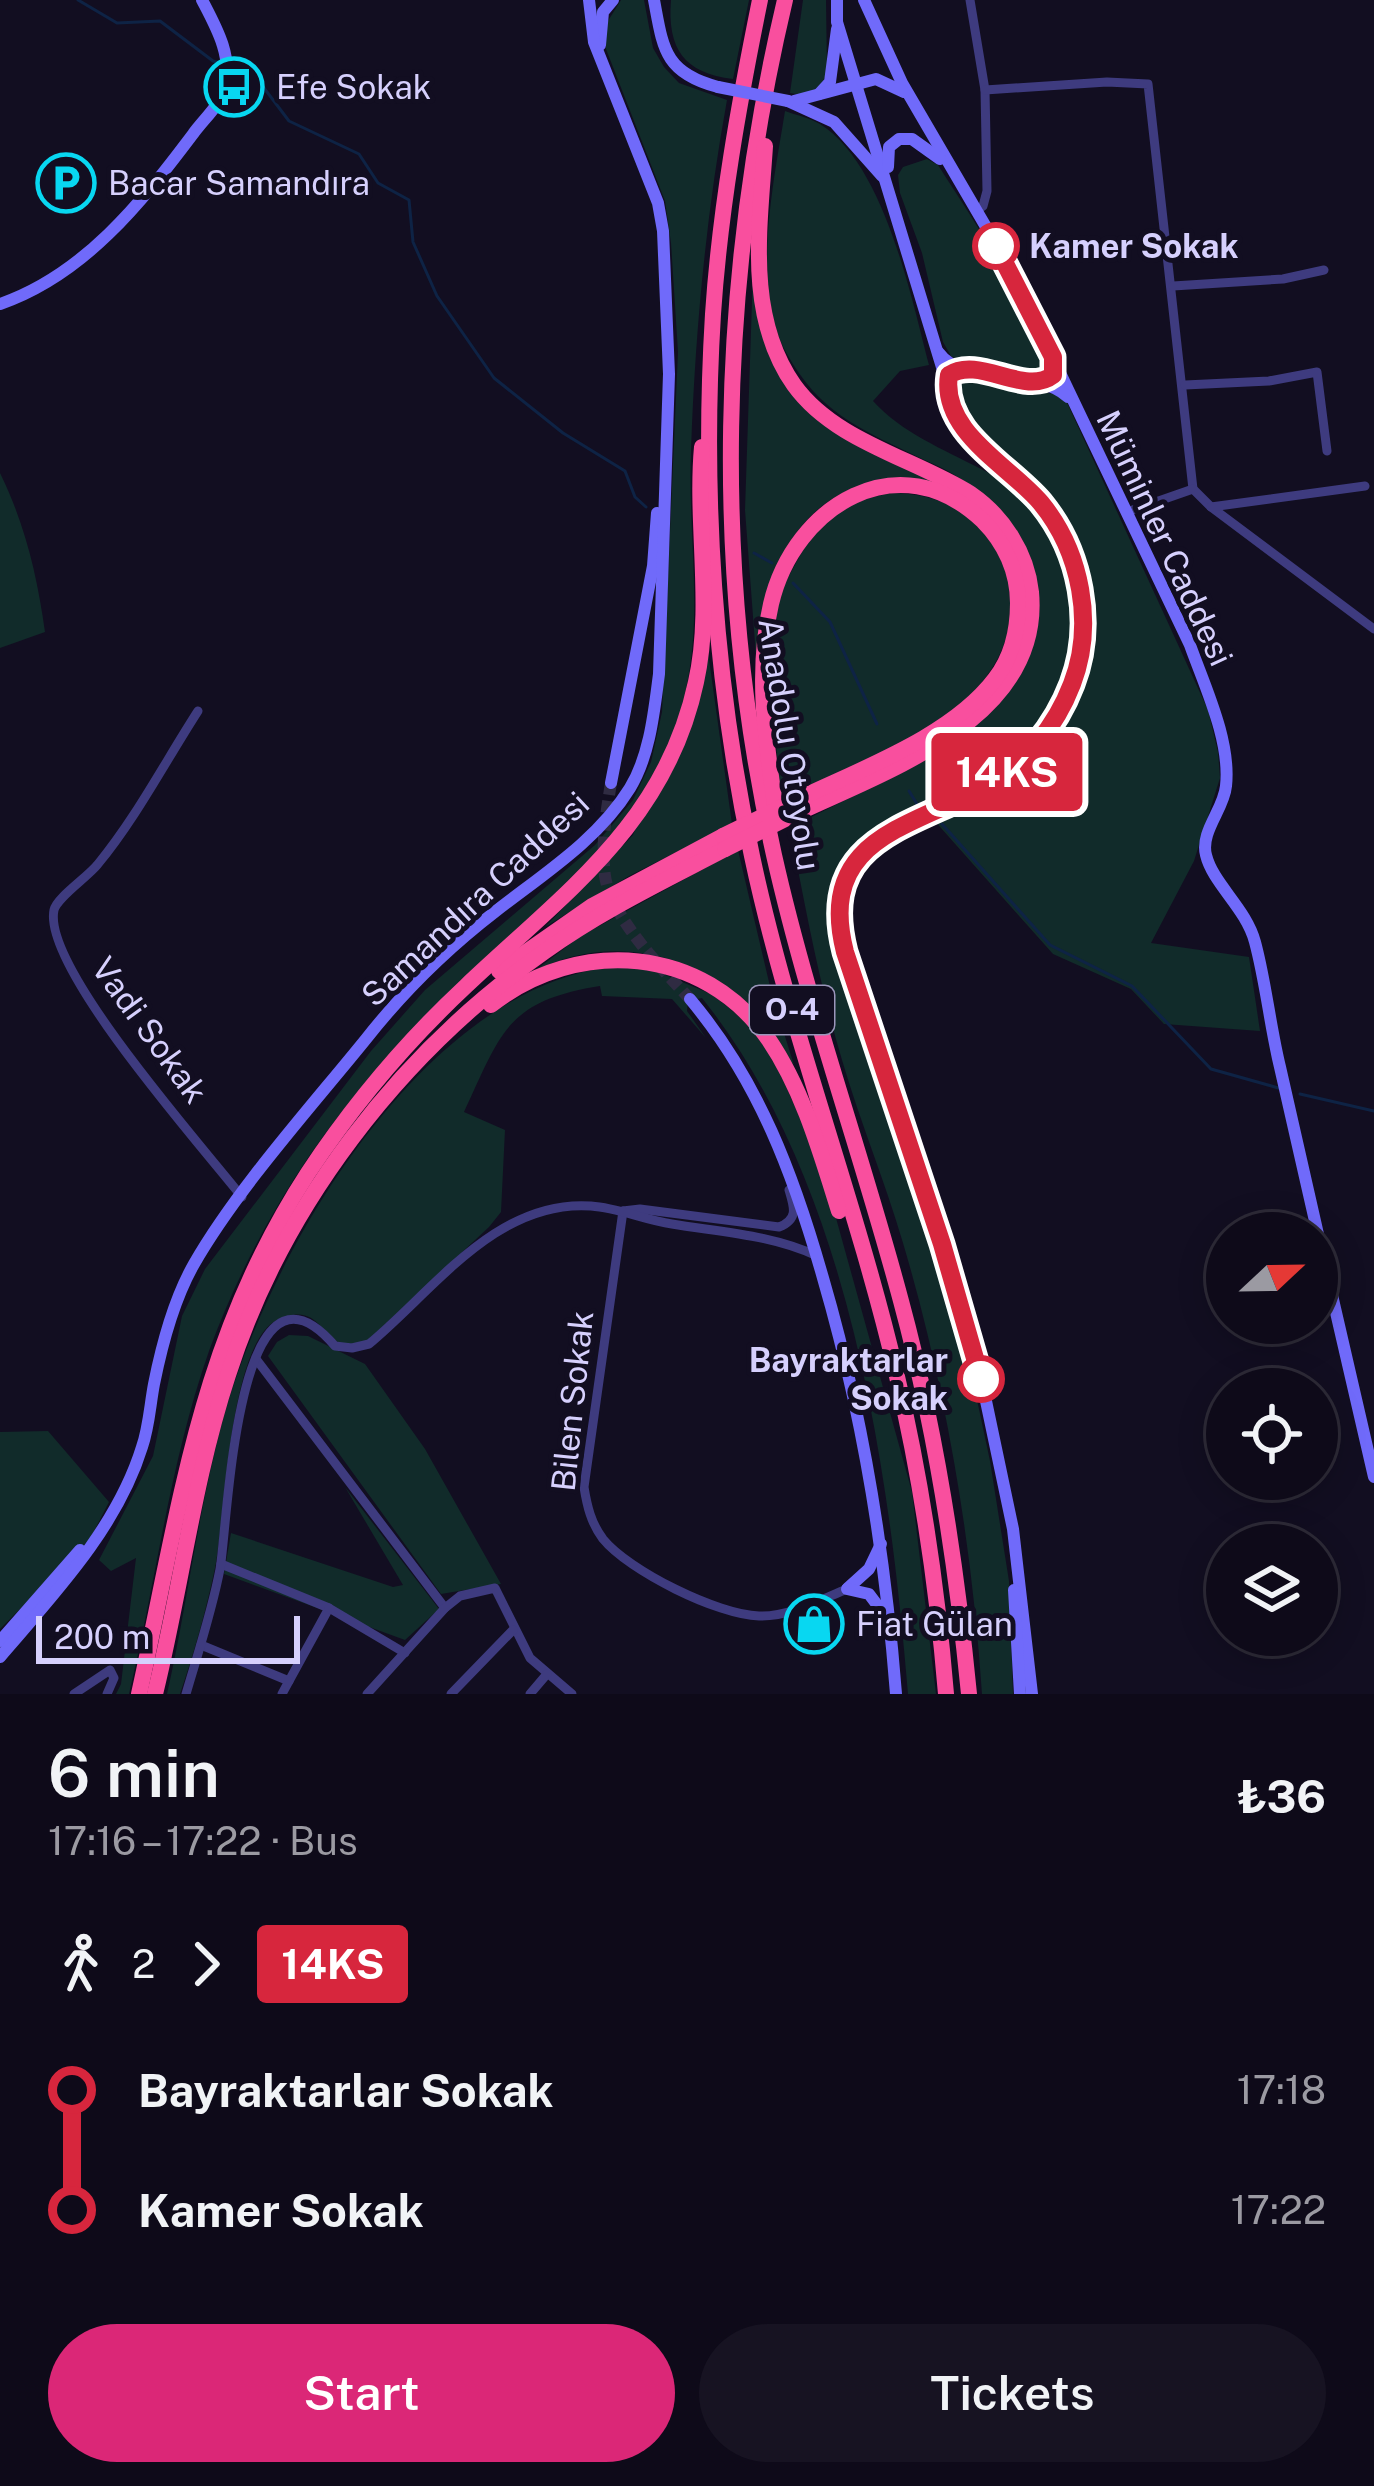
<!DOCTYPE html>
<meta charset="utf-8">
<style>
:root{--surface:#0e0a19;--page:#171322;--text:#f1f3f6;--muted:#9b9aa2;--line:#2e2b38;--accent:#db2777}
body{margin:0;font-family:"Public Sans",sans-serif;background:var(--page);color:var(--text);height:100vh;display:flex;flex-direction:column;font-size:45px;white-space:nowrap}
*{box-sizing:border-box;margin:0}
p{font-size:39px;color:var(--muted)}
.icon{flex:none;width:66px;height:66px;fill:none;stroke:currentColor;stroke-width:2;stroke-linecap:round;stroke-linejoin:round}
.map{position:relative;height:1694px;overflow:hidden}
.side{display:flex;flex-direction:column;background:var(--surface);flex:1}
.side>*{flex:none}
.badge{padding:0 24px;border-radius:9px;font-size:42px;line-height:78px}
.needle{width:78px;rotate:68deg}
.fabs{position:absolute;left:1206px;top:1212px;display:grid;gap:24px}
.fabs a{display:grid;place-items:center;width:132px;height:132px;border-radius:50%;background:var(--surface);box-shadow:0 6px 30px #0003,0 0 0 3px var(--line);font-size:60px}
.scale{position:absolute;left:36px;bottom:30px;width:264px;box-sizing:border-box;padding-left:12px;border:6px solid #d6d0fd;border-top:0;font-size:33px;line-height:42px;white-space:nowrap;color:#d6d0fd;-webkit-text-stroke:9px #120e21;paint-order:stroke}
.map>.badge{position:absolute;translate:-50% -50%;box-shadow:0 0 0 6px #fff}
.legs{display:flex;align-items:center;gap:18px;height:132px;padding:0 48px;font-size:39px}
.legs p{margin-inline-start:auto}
.head{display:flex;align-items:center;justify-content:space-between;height:204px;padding:0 48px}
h1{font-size:66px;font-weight:600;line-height:90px}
.action{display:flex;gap:24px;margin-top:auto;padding:24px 48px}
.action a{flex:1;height:138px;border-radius:72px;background:var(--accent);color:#fff;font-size:48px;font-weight:600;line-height:138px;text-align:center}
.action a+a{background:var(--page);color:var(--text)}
ul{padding:0 48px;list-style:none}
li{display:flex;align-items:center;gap:42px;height:120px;font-size:45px}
li i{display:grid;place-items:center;width:18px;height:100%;margin:0 15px;background:currentColor}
li i::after{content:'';width:30px;height:30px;margin:-15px;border:9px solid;border-radius:50%;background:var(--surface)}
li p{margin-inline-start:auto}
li:first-child i{background:linear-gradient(#0000 50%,currentColor 0)}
li:last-child i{background:linear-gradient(currentColor 50%,#0000 0)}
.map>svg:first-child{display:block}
</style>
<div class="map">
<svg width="1374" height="1694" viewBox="0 0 1374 1694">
<rect width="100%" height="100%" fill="#120e21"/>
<g fill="#112b2a">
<path d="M621 0H644L653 48 664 67 679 83 727 100C706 215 695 334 691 451 687 558 711 640 669 745 664 759 659 775 652 787 641 805 624 820 611 836 539 921 449 990 374 1073 302 1154 246 1250 209 1351 170 1462 156 1581 129 1694H116L121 1684 136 1558 111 1571 99 1560 153 1456 182 1316 205 1269 371 1051 425 990 595 845 633 800 651 762 662 712 678 352 671 243 665 201 606 49V24Z"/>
<path d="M671 0H749L733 79C684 73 667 49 671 0Z"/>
<path d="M803 0H826L827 72C822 89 807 97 790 93Z"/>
<path d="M785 111C796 115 810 118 820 124 884 164 911 296 929 365L900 371 873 401C902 433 943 449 981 469 991 474 1004 479 1013 487 1037 507 1050 535 1063 563 1077 593 1074 630 1068 662 1054 732 998 777 935 803 914 811 885 819 868 833 835 861 826 900 832 940L969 1362 990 1461 1009 1581 1013 1694H982C972 1543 946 1388 903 1243 885 1181 860 1122 842 1060 819 983 805 906 790 828 868 786 1024 728 1036 629 1038 618 1041 603 1038 592 1034 577 1017 560 1008 547 994 526 980 494 961 479 947 469 928 462 912 454 856 427 819 411 787 354 750 288 774 181 785 111Z"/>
<path d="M927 159 938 165C960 200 1056 340 1043 373L1034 378 963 363 951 356 943 342 922 253 900 193 898 175 903 167Z"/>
<path d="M753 271C759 321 768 368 804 406 848 454 919 463 971 500 999 520 1019 548 1025 582 1048 712 880 766 788 812 852 765 943 751 996 685 1111 544 868 384 781 558 761 596 761 641 758 683L745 510Z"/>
<path d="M958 375 1064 396 1208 710 1218 752 1220 778 1194 861 1151 943 1249 957 1260 1031 1164 1024 1131 989 1053 954 933 819C1049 780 1139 649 1069 531 1039 480 960 440 952 381Z"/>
<path d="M0 473C25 524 37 575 45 632L0 648Z"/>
<path d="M891 493C932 493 970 508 993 543 1011 571 1015 598 1008 630 988 722 858 763 781 799L771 689V651L780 592 814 530 852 502Z"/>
<polygon points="708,652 732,824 629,876 545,927 633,835"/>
<path d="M738 850 772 995 794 1065C777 1044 764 1018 742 999 685 949 599 935 532 973L579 937Z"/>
<path d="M610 967 651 969 711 994 728 1007 749 1025 774 1060 805 1129 836 1218 912 1492 936 1694H908C889 1466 849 1181 702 998L688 1001 687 1011 706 1038 672 999 602 996 600 986C506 1001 501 1033 464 1112L505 1130 501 1212 489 1227 367 1341C359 1343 349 1347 340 1343 319 1333 316 1302 277 1320 229 1343 225 1519 215 1568 206 1611 194 1653 180 1694H167C188 1602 199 1502 226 1409 274 1245 425 990 610 967Z"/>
<polygon points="289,1335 308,1336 365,1364 425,1449 501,1584 441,1594 268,1356 277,1342"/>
<polygon points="48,1431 109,1502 90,1539 0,1629 0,1432"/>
<polygon points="345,1487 439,1609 405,1640 224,1574 231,1533 393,1587 403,1585"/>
</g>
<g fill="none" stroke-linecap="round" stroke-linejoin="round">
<g stroke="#0e2345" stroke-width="3">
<polyline points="78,0 117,23 160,21 213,61 224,64"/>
<polyline points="233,66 252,72 289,121 359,154 378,183 409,200 413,242 437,296 494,378 563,433 625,471 635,497 646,507"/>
<polyline points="754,553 772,563"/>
<polyline points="793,583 830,622 877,724"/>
<polyline points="909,791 917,804"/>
<polyline points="942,824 1050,945 1132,986 1211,1069 1282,1089"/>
<polyline points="1300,1094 1374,1111"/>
</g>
<path stroke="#2f2b42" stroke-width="12" stroke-dasharray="12 6" stroke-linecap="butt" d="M611 783C606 814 601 845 605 876 611 917 662 969 690 999"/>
<g stroke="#3e3b7f" stroke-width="9">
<polyline points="970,0 985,90 987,191 983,206 976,211"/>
<polyline points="985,90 1107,82 1148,84 1193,489 1127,512"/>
<polyline points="1173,286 1283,279 1324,270"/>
<polyline points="1185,385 1269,381 1317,372 1327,451"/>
<polyline points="1193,489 1211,507 1374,629"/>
<polyline points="1211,507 1365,486"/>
<path d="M198 711C165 762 136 818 98 864 88 877 57 897 54 910 42 967 203 1147 242 1197"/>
<path d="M623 1211 584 1487C587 1506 591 1523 603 1539 629 1571 718 1615 759 1616 789 1617 820 1600 847 1589"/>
<path d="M623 1211 640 1209 779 1227C799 1219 794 1207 789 1190"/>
<polyline points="256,1359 445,1608"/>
<polyline points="221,1564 329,1608 289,1681"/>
<polyline points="329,1608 405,1653"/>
<polyline points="201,1645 289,1681 282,1694"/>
<polyline points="74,1694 110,1670 114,1678 107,1694"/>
<path d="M186 1694C198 1653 212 1611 220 1569 228 1525 236 1230 335 1346L352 1348 369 1344C434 1290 497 1199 591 1206 619 1208 644 1220 672 1224 720 1232 773 1235 817 1256"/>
<polyline points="367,1694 445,1608 460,1596 495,1588 530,1658 572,1694"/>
<polyline points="451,1694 513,1630"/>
<polyline points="530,1694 547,1674"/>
</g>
<g stroke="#706afa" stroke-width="12">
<path d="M654 0C663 48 664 73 718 87"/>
<path d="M837 0V22L955 410C976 450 1013 469 1041 503 1058 524 1069 551 1077 576 1086 608 1085 644 1075 675 1060 721 1027 763 985 787 909 829 817 838 845 952L978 1363 1013 1529 1032 1694"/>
<path d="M864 0 902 83 1010 268 1190 645C1205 687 1231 741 1226 786 1224 809 1200 832 1206 855 1213 884 1246 908 1255 942 1266 983 1270 1026 1280 1067 1311 1204 1342 1340 1374 1477"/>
<polyline points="600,45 603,12 613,0"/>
<polyline points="819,94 830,82 837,29"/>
<polyline points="788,101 834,122 882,176"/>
<polyline points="794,101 876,79 904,92"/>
<polyline points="888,167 889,147 899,139 912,139 940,159"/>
<path d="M0 304C84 275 141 203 193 134 203 120 221 104 225 88 233 56 216 27 202 0"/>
<path d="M939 353C962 386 1035 367 1068 397"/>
<polyline points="611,783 653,566 657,513"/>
<path d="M690 999C759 1081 794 1176 823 1278 863 1415 885 1552 896 1694"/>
<polyline points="848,1588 869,1569 881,1544"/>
<polyline points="847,1589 869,1594 887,1618"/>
<polyline points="1014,1590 1020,1694"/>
<polyline points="0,1641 80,1550"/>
<path d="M0 1657C54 1594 117 1528 142 1447 149 1427 150 1405 154 1384 162 1344 174 1299 194 1264 237 1189 311 1107 366 1039 403 992 448 948 496 911 542 875 598 840 630 788 650 755 654 712 659 674L669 374 663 231 658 203 594 42 589 0"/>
</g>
<g stroke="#f94f9e" stroke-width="16">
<path d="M760 0C739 103 720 209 713 314 702 493 714 681 752 856 789 1030 855 1198 896 1372 921 1478 937 1585 946 1694"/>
<path d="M785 0C719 278 711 575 774 855 808 1006 861 1151 901 1301 936 1430 956 1561 969 1694"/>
<path d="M765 146C760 226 745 315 794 385 835 442 914 458 971 494 1003 516 1027 553 1031 592 1043 721 882 772 789 817"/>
<path d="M775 804C765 739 756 668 771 604 794 506 899 441 983 521 1005 543 1018 572 1018 603 1018 631 1012 657 995 679 950 739 852 772 786 805"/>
<polyline points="499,971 592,906 723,836"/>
<path d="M491 1005C578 937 704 945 769 1040 803 1090 821 1154 839 1211"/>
<path d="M139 1694C181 1504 199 1341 308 1173 353 1105 407 1041 466 986 564 893 666 823 696 682 713 607 695 524 702 447"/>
<path d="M155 1694C181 1588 194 1478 228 1375 282 1206 399 1054 544 952 601 911 664 881 725 849"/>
</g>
<polyline stroke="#706afa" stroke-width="12" points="718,87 788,101"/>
<g stroke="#f94f9e" stroke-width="16">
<polyline points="723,836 786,805"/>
<polyline points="725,849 789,817"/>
</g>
</g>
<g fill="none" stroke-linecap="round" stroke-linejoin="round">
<g stroke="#fff" stroke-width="27">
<path id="line-1" d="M981 1379 942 1244 845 952C816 839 909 828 985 787 1025 765 1056 726 1072 684 1095 624 1081 552 1041 503 1010 466 940 432 949 375 979 355 1025 397 1053 375V357L996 246"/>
</g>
<use href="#line-1" stroke="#d7263d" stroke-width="18"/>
</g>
<defs>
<g id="bus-ring" transform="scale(3)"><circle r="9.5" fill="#120e21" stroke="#08d7f1" stroke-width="1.5"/><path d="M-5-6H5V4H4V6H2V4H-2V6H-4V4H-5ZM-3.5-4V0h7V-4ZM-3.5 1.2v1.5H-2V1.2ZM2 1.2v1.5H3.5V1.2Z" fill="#08d7f1"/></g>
<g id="parking-ring" transform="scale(3)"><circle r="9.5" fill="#120e21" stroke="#08d7f1" stroke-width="1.5"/><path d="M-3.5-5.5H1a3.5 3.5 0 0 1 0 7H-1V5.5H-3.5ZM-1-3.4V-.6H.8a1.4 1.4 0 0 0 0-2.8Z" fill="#08d7f1"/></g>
<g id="shop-ring" transform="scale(3)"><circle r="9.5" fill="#120e21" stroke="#08d7f1" stroke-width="1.5"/><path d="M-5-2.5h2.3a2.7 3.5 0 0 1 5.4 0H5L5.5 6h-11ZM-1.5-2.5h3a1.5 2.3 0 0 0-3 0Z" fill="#08d7f1"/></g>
</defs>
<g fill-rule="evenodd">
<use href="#bus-ring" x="234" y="87"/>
<use href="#parking-ring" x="66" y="183"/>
<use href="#shop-ring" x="814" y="1624"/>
</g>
<g fill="#fff" stroke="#d7263d" stroke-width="6">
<circle cx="996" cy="246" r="21"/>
<circle cx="981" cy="1379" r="21"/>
</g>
<g text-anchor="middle" stroke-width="10" stroke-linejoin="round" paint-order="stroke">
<rect fill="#120e21" stroke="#9b96bb" stroke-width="3" x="750" y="986" width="84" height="48" rx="9"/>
<g font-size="30" font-weight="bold" fill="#d6d0fd">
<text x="792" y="1020">O-4</text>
</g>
<g font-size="33" fill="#d6d0fd" stroke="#120e21" text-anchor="start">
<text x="276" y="99">Efe Sokak</text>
<text x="108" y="195">Bacar Samandıra</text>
<text x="856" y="1636">Fiat Gülan</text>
</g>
<g font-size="33" font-weight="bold" fill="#d6d0fd" stroke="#120e21" text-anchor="start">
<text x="1029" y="258">Kamer Sokak</text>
<text x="948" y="1372" text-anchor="end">Bayraktarlar<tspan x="948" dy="38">Sokak</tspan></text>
</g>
<g font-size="33" fill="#d6d0fd" stroke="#120e21">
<text transform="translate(1165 538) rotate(65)" y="12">Müminler Caddesi</text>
<text transform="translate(790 744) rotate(81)" y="12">Anadolu Otoyolu</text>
<text transform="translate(475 899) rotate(-43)" y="12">Samandıra Caddesi</text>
<text transform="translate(150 1030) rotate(54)" y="12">Vadi Sokak</text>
<text transform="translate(572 1401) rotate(-84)" y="12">Bilen Sokak</text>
</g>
</g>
</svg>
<div class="fabs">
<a><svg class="needle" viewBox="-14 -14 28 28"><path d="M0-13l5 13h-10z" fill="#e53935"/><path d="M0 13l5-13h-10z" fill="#9b9aa2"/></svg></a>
<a><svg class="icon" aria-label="locate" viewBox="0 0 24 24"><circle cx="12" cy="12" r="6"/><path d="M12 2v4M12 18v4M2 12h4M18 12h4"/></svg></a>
<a><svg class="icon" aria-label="layers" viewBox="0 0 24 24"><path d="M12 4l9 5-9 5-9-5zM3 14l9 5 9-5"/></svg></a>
</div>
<div class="scale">200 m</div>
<b class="badge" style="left:1007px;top:772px;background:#d7263d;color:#fff">14KS</b>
</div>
<section class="side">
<div class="head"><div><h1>6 min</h1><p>17:16 – 17:22 · Bus</p></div><b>₺36</b></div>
<div class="legs"><svg class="icon" aria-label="walk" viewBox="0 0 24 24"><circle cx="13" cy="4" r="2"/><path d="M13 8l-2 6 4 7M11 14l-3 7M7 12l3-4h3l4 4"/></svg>2<svg class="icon" aria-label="forward" viewBox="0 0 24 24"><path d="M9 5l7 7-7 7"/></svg><b class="badge" style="background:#d7263d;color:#fff">14KS</b></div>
<ul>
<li><i style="color:#d7263d"></i><b>Bayraktarlar Sokak</b><p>17:18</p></li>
<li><i style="color:#d7263d"></i><b>Kamer Sokak</b><p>17:22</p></li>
</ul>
<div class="action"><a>Start</a><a>Tickets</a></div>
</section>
